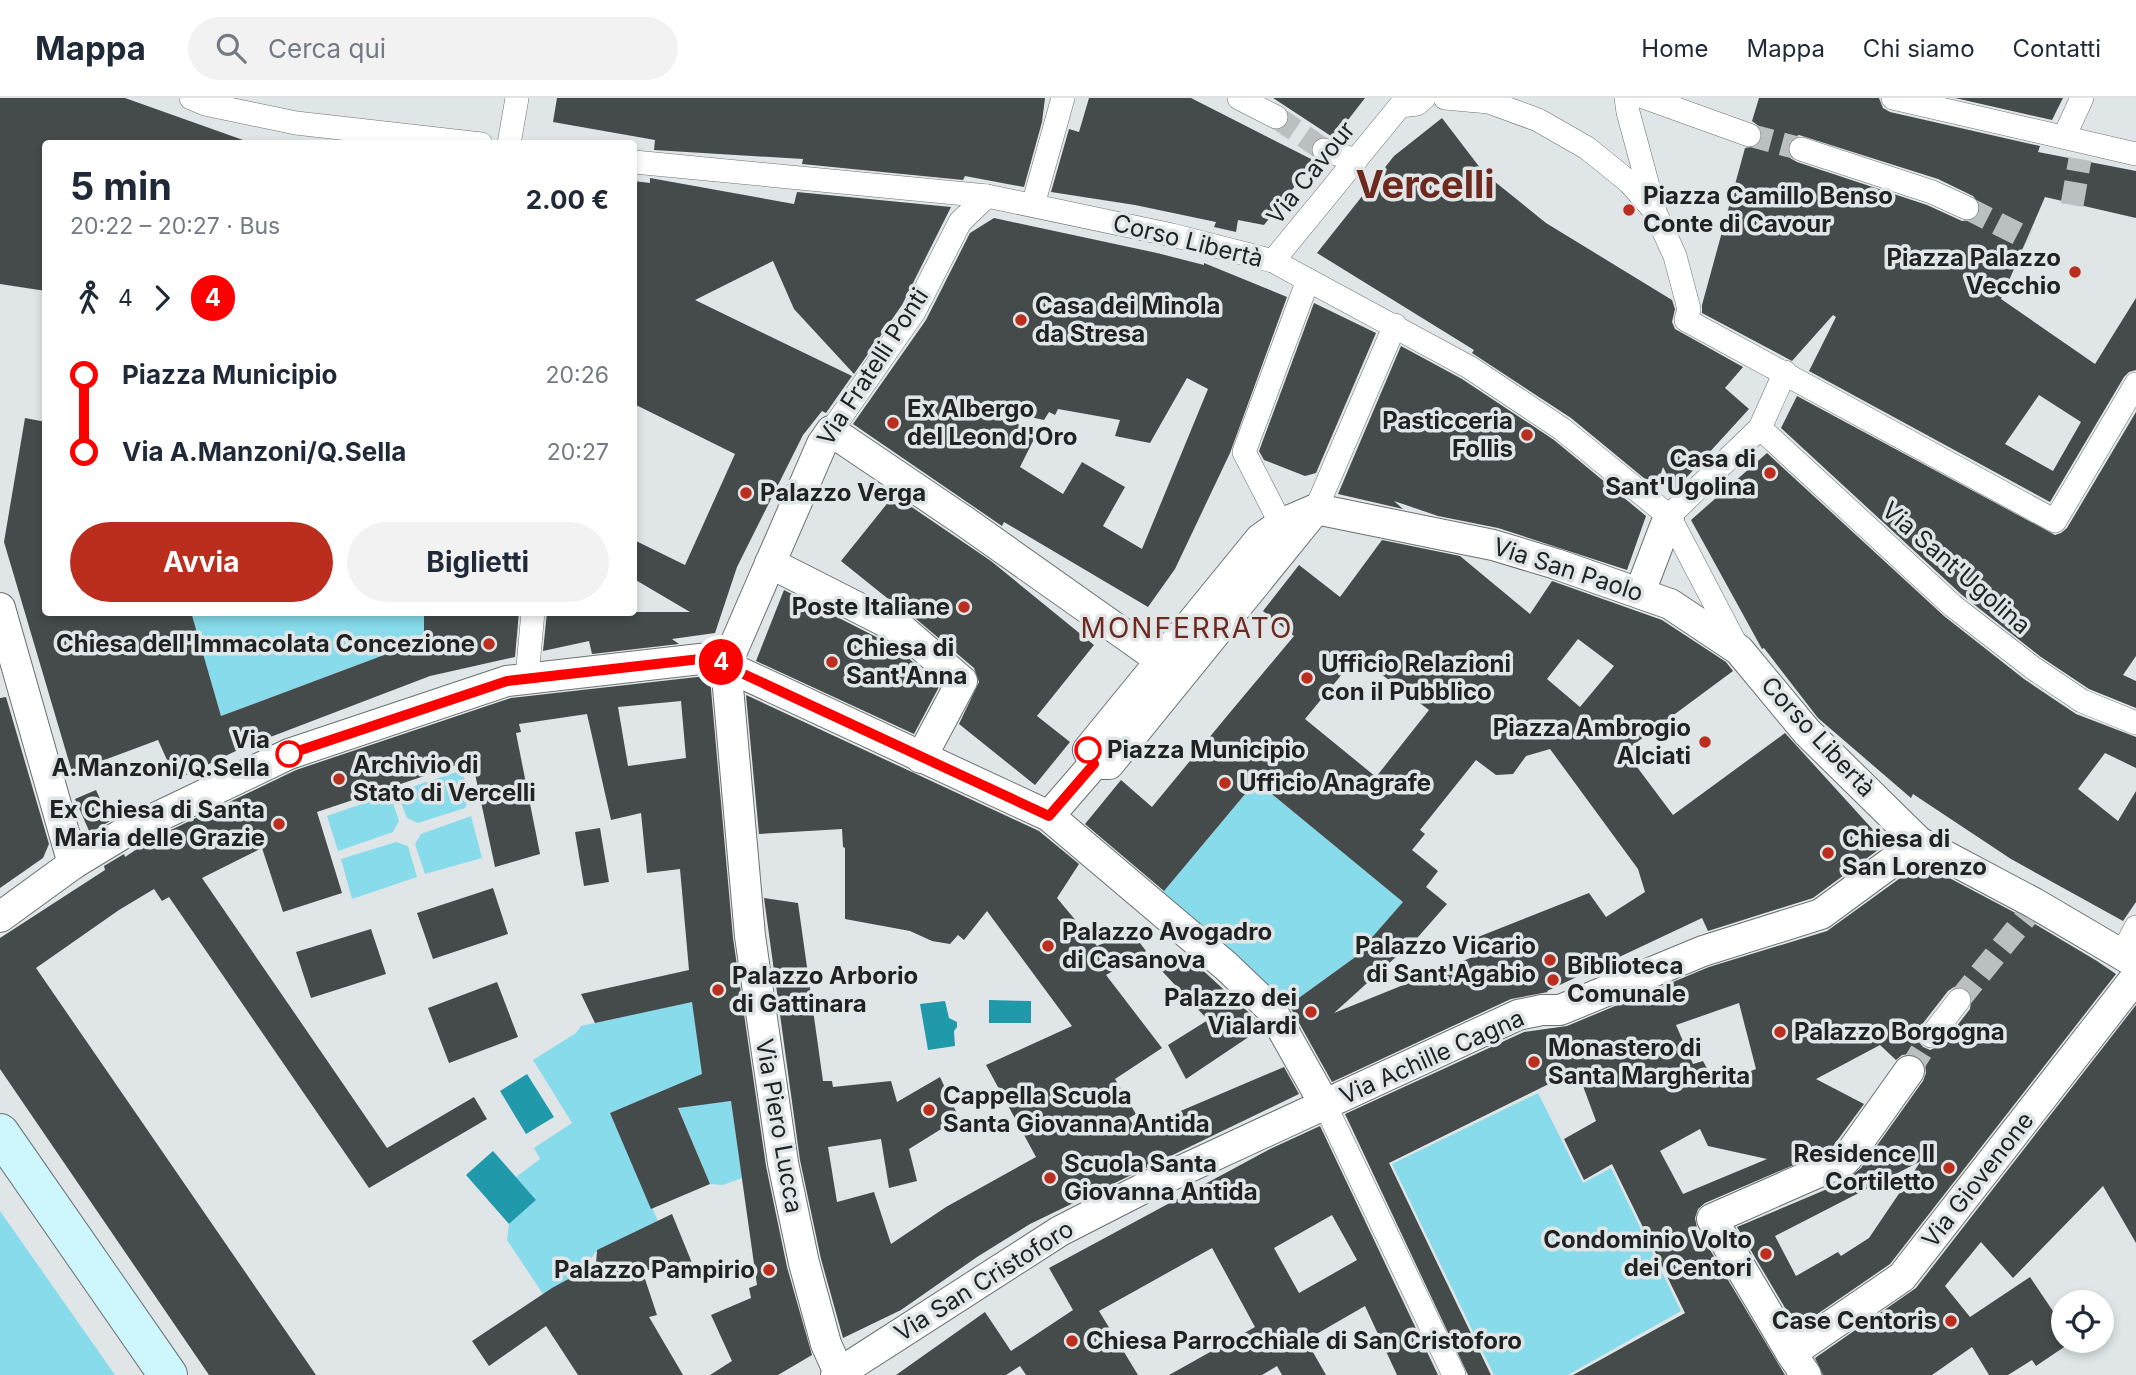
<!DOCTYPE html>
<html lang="it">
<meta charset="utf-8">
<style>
:root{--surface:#fff;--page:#f2f2f3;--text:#1f2937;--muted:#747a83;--line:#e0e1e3;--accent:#bb2e1d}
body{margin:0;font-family:Inter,sans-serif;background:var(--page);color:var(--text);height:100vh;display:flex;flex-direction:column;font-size:26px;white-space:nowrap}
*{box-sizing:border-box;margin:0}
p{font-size:23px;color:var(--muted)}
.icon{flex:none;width:38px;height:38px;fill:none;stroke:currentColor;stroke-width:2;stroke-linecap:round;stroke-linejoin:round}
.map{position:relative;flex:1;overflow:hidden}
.drawer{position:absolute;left:42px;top:42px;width:595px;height:476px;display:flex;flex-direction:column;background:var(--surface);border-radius:7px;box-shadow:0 4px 10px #0003}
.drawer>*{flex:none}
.badge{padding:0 14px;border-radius:23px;font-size:24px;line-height:46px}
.controls{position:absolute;left:2051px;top:1192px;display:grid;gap:14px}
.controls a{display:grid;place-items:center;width:63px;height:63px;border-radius:50%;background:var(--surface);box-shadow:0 4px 10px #0003;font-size:35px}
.map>.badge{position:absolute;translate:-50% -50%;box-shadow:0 0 0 4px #fff}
.legs{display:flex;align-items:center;gap:10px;height:77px;padding:0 28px;font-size:23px}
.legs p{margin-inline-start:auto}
.overview{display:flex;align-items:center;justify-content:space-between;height:119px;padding:0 28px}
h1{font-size:38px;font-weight:700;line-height:52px}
.primary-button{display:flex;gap:14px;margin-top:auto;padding:14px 28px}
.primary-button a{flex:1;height:80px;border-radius:42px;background:var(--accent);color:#fff;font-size:28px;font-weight:700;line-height:80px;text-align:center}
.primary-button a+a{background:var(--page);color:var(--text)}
ul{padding:0 28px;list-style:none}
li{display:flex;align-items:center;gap:24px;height:77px;font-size:26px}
li i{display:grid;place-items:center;width:10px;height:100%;margin:0 9px;background:currentColor}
li i::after{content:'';width:18px;height:18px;margin:-9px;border:5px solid;border-radius:50%;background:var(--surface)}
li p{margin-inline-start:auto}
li:first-child i{background:linear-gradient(#0000 50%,currentColor 0)}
li:last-child i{background:linear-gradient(currentColor 50%,#0000 0)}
header{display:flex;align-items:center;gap:42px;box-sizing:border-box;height:98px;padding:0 35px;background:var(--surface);border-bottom:2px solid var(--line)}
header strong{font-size:33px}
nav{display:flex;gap:38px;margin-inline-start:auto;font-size:24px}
.search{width:490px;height:63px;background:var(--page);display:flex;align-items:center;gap:18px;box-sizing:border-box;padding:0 24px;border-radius:38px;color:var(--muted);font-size:26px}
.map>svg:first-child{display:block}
</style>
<header>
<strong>Mappa</strong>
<div class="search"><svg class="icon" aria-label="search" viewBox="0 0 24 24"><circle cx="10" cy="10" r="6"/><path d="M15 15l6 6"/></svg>Cerca qui</div>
<nav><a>Home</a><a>Mappa</a><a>Chi siamo</a><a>Contatti</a></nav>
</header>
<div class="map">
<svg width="2136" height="1277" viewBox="0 0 2136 1277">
<rect width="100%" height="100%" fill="#e0e6e7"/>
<g fill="#88dbea">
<polygon points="191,515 424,515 424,542 221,618"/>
<polygon points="462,672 470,700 465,710 418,725 407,720 397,694"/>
<polygon points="1256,683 1404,804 1354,860 1286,909 1162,795"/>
<polygon points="390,696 399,723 393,734 338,753 327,718"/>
<polygon points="471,718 482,760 425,776 415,746 421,736"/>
<polygon points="396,744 408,748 417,779 352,801 341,761"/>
<polygon points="692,903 707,1006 731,1003 742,1080 723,1087 710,1086 670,990 610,1015 658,1123 597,1152 583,1173 543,1196 507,1142 509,1126 536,1102 516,1079 540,1061 534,1050 572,1025 533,962 576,935 581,928"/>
<polygon points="1538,995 1583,1085 1611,1070 1681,1213 1568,1277 1494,1277 1392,1066"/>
<polygon points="0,1113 115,1277 0,1277"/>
</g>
<g fill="#2099ab">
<polygon points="989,902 1031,903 1031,925 989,925"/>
<polygon points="945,903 949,920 957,924 957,929 954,933 955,948 928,952 920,906"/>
<polygon points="527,976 554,1019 526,1036 500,993"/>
<polygon points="493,1053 536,1102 509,1126 466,1077"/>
</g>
<g fill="#454a4b" fill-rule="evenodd">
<polygon points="0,0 125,0 243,42 242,46 46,46 46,193 0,186"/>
<polygon points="557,0 1045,0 1042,24 1024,89 965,78 963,82 802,66 803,61 654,52 655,42 553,24"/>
<polygon points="1089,0 1191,0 1315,63 1264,127 1238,122 1236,134 1214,129 1216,124 1135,107 1051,94 1069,31 1079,34"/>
<polygon points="1273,0 1365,0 1334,40"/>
<path d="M1759 0H1879L1883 10 1890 14 2040 48 2038 54 2136 73V120L2045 99 2001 201 2095 266 2136 200V272L2129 274 2124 279 2050 404 1809 273 1836 219 1833 217 1792 263 1702 215V207L1745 50 1757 48 1762 41 1760 29 1752 23ZM1799 37 1938 81 1973 98 1981 108 1980 115 1975 122 1962 123 1927 107 1797 64 1790 60 1788 47 1792 40ZM2039 297 2081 324 2053 373 2005 346Z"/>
<polygon points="1955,0 2063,0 2052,22"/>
<polygon points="1442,20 1484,75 1546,125 1672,202 1675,211 1672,224 1675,231 1743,269 1725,290 1749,311 1675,392 1663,369 1656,390 1571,320 1472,255 1474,252 1317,155 1394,58"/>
<polygon points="650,80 794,106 797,94 951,109 902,207 854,276 794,211 773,163 695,202 852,278 826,315 822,313 803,337 737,469 715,535 672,541 679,546 592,556 589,543 543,553 547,514 690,514 634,481 634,442 685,467 735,356 634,306 634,83 650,85"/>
<path d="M994 120 1157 155 1204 167V165L1287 199 1230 355 1175 471 1148 509 1004 424 1002 428 853 326 926 222 970 135ZM1187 280 1208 291 1142 451 1103 428 1125 389 1082 364 1063 396 1020 369 1036 337 993 311 1044 322 1049 314 1055 317 1058 311 1120 322 1115 338 1150 345Z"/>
<polygon points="1314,205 1376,235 1316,375 1305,378 1264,362 1259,353"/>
<polygon points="1401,248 1462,281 1554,342 1646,418 1627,472 1498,430 1438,418 1394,403 1403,411 1338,396"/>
<polygon points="1797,298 2055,437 2061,435 2067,430 2136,314 2136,558 2123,577 2136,583 2136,610 2089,591 2041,559 1962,497 1781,330"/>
<polygon points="25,320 46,324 46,514 191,514 221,618 424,542 424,514 519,514 515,559 430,578 244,649 176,682 158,642 72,674 4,444"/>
<polygon points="1767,355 1944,518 2024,581 2076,616 2136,639 2136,670 2105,655 2078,691 2118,723 2136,693 2136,804 2123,823 2011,761 1913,696 1911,700 1818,620 1764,550 1762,551 1691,422"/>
<polygon points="894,397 991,463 1094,547 1037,618 1070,644 1035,687 959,626 979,584 974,570 915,520 902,512 841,463"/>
<path d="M1382 442 1460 458 1530 516 1552 483 1662 522 1726 564 1733 573 1625 653 1673 717 1785 635 1886 746 1813 800 1708 833 1702 820 1547 893 1548 894 1511 901 1332 984 1289 907 1354 860 1403 804 1256 683 1164 793 1085 726 1121 682 1152 709 1227 618 1294 538 1263 513 1299 467 1340 499ZM1578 541 1614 568 1580 609 1547 581ZM1357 558 1429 612 1376 679 1305 621ZM1550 651 1638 771 1645 794 1606 819 1589 795 1478 839 1485 854 1334 915 1418 839 1447 806 1426 789 1438 773 1412 752 1425 736 1420 732 1476 662 1496 677 1513 676 1526 658Z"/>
<polygon points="784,492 894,548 940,587 914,636 756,563"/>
<path d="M706 578 710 580 733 840 766 1068 787 1169 812 1257 778 1277H710L732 1263 711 1217 751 1200 749 1190 757 1187 731 1003 678 1010 710 1086 651 1111 610 1015 702 976 692 904 595 925 581 896 689 872 680 771 647 775 641 715 611 722 587 616 519 626 521 634 516 635 540 756 495 769 472 662 317 714 342 795 283 814 262 750 202 780 387 1050 474 999 487 1021 369 1090 169 799 162 803 154 791 119 812 36 870 316 1277H209L0 971V840L105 772 104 768 124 756 125 759 152 741 296 672 511 600ZM681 603 686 660 628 668 618 609Z"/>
<polygon points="746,597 1039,733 1079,766 1057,800 1097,848 1131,833 1146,853 1106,877 1162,950 1115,981 1136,1016 1129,1020 1136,1032 1284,969 1299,996 1030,1126 977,1159 901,1212 843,1240 821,1161 800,1062 764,800 798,805 823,983 832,983 833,989 891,983 897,1004 940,979 959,1020 909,1051 917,1083 889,1090 881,1041 828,1049 837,1104 874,1094 891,1146 946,1109 1036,1059 986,967 1072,928 987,813 964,842 958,837 950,846 932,843 910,833 845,821 845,750 843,749 842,731 759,736"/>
<polygon points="6,599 49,746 43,760 0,790 0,600"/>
<polygon points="96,692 110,723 90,735 75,701"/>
<polygon points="600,730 609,784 584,788 575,734"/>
<path d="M1921 765 2025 820 2097 863 2116 876 1890 1166 1797 1230 1737 1129 1844 1084 1861 1070 1923 983 1926 975 1925 966 1919 958 1910 956 1902 957 1896 962 1880 947 1816 981 1864 1006 1831 1051 1705 1105 1698 1111 1695 1120 1697 1130 1785 1277H1573L1685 1215 1612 1066 1584 1082 1564 1041 1596 1023 1577 972 1389 1065 1491 1277H1468L1345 1016 1524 934 1567 928 1709 869 1827 833ZM1962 888 1968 891 1972 897 1970 911 1942 947 1930 952 1923 949 1918 943 1920 929 1948 893 1954 889ZM1739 905 1756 971 1716 987 1703 963 1693 966 1676 927ZM1700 1031 1708 1048 1767 1061 1683 1096 1660 1053ZM1921 1063 1869 1140 1841 1158 1838 1154 1796 1178 1775 1138Z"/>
<polygon points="493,790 508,836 433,861 417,815"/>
<polygon points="371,831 386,876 311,900 296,854"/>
<polygon points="1185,856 1257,922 1262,930 1186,981 1168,947 1208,922 1161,872"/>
<polygon points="497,884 518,939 449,965 428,910"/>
<polygon points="2136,907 2136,1145 2103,1088 2013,1180 1981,1144 1945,1188 1970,1219 2030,1179 2063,1228 2063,1242 2073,1243 2036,1268 2032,1262 2008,1277 1989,1277 1972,1249 1932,1277 1823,1277 1815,1260 1916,1190"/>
<path d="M1320 1028 1438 1277H1397L1365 1208 1306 1242 1326 1277H1282L1277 1268 1262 1277H1169L1255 1229 1212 1150 1099 1213 1138 1277H1026L1020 1268 1006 1277H896L985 1214 1011 1253 1073 1212 1049 1170 1270 1051ZM1332 1117 1357 1162 1299 1195 1274 1150Z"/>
<polygon points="672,1116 692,1165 673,1172 642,1172 657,1217 649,1219 683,1277 578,1277 546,1228 489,1268 472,1243 552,1190 596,1166 597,1152"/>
</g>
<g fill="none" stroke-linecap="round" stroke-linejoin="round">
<g stroke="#babfc0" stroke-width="23" stroke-dasharray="23 11" stroke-linecap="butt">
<polyline points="1276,19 1324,52"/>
<polyline points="1749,37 1801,51"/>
<polyline points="2072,107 2080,61"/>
<polyline points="1967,110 2028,141"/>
<polyline points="1959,902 2030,814"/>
<polyline points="1909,973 1931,938"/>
</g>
<g stroke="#6b7172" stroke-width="24">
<g id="pedestrian">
<polyline points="191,0 205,6 296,25 481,46"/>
<polyline points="1239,0 1276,19"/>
<polyline points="1445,0 1489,4 1538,22 1587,50 1629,84 1652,110"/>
<polyline points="1626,0 1628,14 1655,114 1675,158 1689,211 1686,222 2055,423 2136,286"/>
<polyline points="1646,0 1749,37"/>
<polyline points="1893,0 2136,56"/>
<polyline points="2064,39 2082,0"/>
<polyline points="509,46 517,0"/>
<polyline points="1801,51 1932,94 1967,110"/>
<polyline points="1324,52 1356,62"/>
<polyline points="634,64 987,98 1172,137 1273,163 1469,269 1562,331 1669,418 1739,552"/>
<polyline points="1033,107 1063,0"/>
<polyline points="1273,163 1400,8 1417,6 1424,0"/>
<polyline points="1760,330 1953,508 2033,570 2082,603 2136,625"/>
<polyline points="831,333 914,214 960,124 987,98"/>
<polyline points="1316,411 1395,227"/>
<polyline points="1669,418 1760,330 1785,274"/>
<polyline points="1281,426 1244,354 1308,182"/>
<polyline points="527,579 533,514"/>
<polyline points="2122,856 2136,829"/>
<polyline points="1931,938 1959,902"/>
<polyline points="1325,1007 1454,1277"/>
</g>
</g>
<g stroke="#6b7172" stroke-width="32">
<g id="minor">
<polyline points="1316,411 1493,447 1556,466 1670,506 1739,552 1807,634 1919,744 2034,805 2136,865"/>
<polyline points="770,465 904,533 962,583 921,660"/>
<polyline points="1640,494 1669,418"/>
<polyline points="0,510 73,766"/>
<polyline points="1094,666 1088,652 1260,441 1281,426 1316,411"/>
<polyline points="1094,666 1109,666 1311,417"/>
<polyline points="1049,718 1094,666"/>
<polyline points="0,819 73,766 124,735 289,656 507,583 709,560 1049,718 1226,868 1271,911 1325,1007"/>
<polyline points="1791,1255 1902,1179 2136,879"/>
<polyline points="836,1277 1060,1133 1146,1089 1518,917 1542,912 1560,912 1703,853 1821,816 1919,744"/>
<polyline points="840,1277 826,1246 804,1165 783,1065 750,838 726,567 822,346 831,333 964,423 1162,563"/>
<polyline points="1806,1277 1791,1255 1712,1121 1830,1069 1840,1067 1847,1060 1909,973"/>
</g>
</g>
<g stroke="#6b7172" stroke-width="40">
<polyline id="secondary" points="0,1035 168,1277"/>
</g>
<use href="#pedestrian" stroke="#fff" stroke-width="23"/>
<use href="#minor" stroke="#fff" stroke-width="30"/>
<use href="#secondary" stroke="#cef6fd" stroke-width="38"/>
</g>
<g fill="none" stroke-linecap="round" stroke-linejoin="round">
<g stroke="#fff" stroke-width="16">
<polyline id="line-1" points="289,656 507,583 709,560 1049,718 1094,666 1088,652"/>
</g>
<use href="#line-1" stroke="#f00" stroke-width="10"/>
</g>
<g fill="#bb2e1d" stroke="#e0e6e7" stroke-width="2.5">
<circle cx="1629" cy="112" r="7"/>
<circle cx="2075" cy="174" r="7"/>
<circle cx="1021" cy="222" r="7"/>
<circle cx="893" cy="325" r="7"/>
<circle cx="1527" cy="337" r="7"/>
<circle cx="1770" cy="375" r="7"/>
<circle cx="746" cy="395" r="7"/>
<circle cx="964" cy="509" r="7"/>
<circle cx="489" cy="546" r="7"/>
<circle cx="832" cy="564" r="7"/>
<circle cx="1307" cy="580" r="7"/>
<circle cx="1705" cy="644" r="7"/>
<circle cx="339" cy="681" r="7"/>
<circle cx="1225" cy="685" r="7"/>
<circle cx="279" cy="726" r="7"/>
<circle cx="1828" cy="755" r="7"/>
<circle cx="1048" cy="848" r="7"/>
<circle cx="1550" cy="862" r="7"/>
<circle cx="1553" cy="882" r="7"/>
<circle cx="718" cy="892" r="7"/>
<circle cx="1311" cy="914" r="7"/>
<circle cx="1780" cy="934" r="7"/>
<circle cx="1534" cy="964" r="7"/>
<circle cx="929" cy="1012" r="7"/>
<circle cx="1949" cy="1070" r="7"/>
<circle cx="1050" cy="1080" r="7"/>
<circle cx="1766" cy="1156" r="7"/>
<circle cx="769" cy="1172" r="7"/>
<circle cx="1951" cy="1223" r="7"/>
<circle cx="1072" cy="1243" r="7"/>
</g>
<g fill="#fff" stroke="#f00" stroke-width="3.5">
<circle cx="1088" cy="652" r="12"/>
<circle cx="289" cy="656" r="12"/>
</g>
<g text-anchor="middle" stroke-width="7" stroke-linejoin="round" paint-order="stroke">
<g font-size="24" fill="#212323" stroke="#e0e6e7">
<text transform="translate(1311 75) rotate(-51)" y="8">Via Cavour</text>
<text transform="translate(1188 143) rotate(14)" y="8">Corso Libertà</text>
<text transform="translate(873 269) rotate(-57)" y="8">Via Fratelli Ponti</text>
<text transform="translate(1956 470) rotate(41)" y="8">Via Sant'Ugolina</text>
<text transform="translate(1568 472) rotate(18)" y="8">Via San Paolo</text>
<text transform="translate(1818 639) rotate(47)" y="8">Corso Libertà</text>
<text transform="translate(1432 959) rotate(-24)" y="8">Via Achille Cagna</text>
<text transform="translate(779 1028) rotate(80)" y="8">Via Piero Lucca</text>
<text transform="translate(1978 1082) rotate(-52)" y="8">Via Giovenone</text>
<text transform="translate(984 1183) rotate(-32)" y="8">Via San Cristoforo</text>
</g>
<g font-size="24" font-weight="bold" fill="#212323" stroke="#e0e6e7" text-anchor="start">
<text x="1643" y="106">Piazza Camillo Benso<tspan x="1643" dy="28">Conte di Cavour</tspan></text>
<text x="2061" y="168" text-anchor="end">Piazza Palazzo<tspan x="2061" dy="28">Vecchio</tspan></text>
<text x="1035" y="216">Casa dei Minola<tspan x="1035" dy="28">da Stresa</tspan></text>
<text x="907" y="319">Ex Albergo<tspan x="907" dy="28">del Leon d'Oro</tspan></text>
<text x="1513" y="331" text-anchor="end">Pasticceria<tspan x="1513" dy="28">Follis</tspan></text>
<text x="1756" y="369" text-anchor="end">Casa di<tspan x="1756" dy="28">Sant'Ugolina</tspan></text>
<text x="760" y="403">Palazzo Verga</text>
<text x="950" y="517" text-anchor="end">Poste Italiane</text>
<text x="475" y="554" text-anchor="end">Chiesa dell'Immacolata Concezione</text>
<text x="846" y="558">Chiesa di<tspan x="846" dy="28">Sant'Anna</tspan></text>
<text x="1321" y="574">Ufficio Relazioni<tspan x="1321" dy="28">con il Pubblico</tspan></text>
<text x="1691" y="638" text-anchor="end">Piazza Ambrogio<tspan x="1691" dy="28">Alciati</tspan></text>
<text x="353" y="675">Archivio di<tspan x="353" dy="28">Stato di Vercelli</tspan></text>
<text x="1239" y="693">Ufficio Anagrafe</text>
<text x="265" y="720" text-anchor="end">Ex Chiesa di Santa<tspan x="265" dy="28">Maria delle Grazie</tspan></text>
<text x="1842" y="749">Chiesa di<tspan x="1842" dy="28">San Lorenzo</tspan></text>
<text x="1062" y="842">Palazzo Avogadro<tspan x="1062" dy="28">di Casanova</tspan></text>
<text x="1536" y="856" text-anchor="end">Palazzo Vicario<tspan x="1536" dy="28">di Sant'Agabio</tspan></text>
<text x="1567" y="876">Biblioteca<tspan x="1567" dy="28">Comunale</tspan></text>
<text x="732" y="886">Palazzo Arborio<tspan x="732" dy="28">di Gattinara</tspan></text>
<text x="1297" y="908" text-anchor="end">Palazzo dei<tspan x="1297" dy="28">Vialardi</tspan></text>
<text x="1794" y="942">Palazzo Borgogna</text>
<text x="1548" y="958">Monastero di<tspan x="1548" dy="28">Santa Margherita</tspan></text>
<text x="943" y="1006">Cappella Scuola<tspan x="943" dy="28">Santa Giovanna Antida</tspan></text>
<text x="1935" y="1064" text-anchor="end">Residence Il<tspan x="1935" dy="28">Cortiletto</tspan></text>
<text x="1064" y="1074">Scuola Santa<tspan x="1064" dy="28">Giovanna Antida</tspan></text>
<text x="1752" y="1150" text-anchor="end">Condominio Volto<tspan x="1752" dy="28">dei Centori</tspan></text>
<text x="755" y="1180" text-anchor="end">Palazzo Pampirio</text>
<text x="1937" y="1231" text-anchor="end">Case Centoris</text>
<text x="1086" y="1251">Chiesa Parrocchiale di San Cristoforo</text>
</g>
<g font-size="24" font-weight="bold" fill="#212323" stroke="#e0e6e7" text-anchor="end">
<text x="270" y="650">Via<tspan x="270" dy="28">A.Manzoni/Q.Sella</tspan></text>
<text x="1107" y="660" text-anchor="start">Piazza Municipio</text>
</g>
<g font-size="28" letter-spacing="2" fill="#6e291f" stroke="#e0e6e7">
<text x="1187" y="540">MONFERRATO</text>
</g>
<g font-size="38" font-weight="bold" fill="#6e291f" stroke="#e0e6e7">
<text x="1425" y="100">Vercelli</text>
</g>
</g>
</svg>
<div class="controls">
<a><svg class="icon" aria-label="locate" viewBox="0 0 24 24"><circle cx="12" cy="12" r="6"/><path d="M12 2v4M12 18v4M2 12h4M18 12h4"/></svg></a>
</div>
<b class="badge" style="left:721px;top:564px;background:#f00;color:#fff">4</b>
<section class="drawer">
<div class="overview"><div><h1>5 min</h1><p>20:22 – 20:27 · Bus</p></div><b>2.00 €</b></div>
<div class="legs"><svg class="icon" aria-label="walk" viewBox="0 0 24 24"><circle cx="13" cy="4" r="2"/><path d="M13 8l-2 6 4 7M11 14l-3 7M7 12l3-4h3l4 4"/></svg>4<svg class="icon" aria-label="forward" viewBox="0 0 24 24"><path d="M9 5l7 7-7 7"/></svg><b class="badge" style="background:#f00;color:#fff">4</b></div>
<ul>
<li><i style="color:#f00"></i><b>Piazza Municipio</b><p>20:26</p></li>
<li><i style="color:#f00"></i><b>Via A.Manzoni/Q.Sella</b><p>20:27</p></li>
</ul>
<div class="primary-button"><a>Avvia</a><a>Biglietti</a></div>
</section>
</div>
